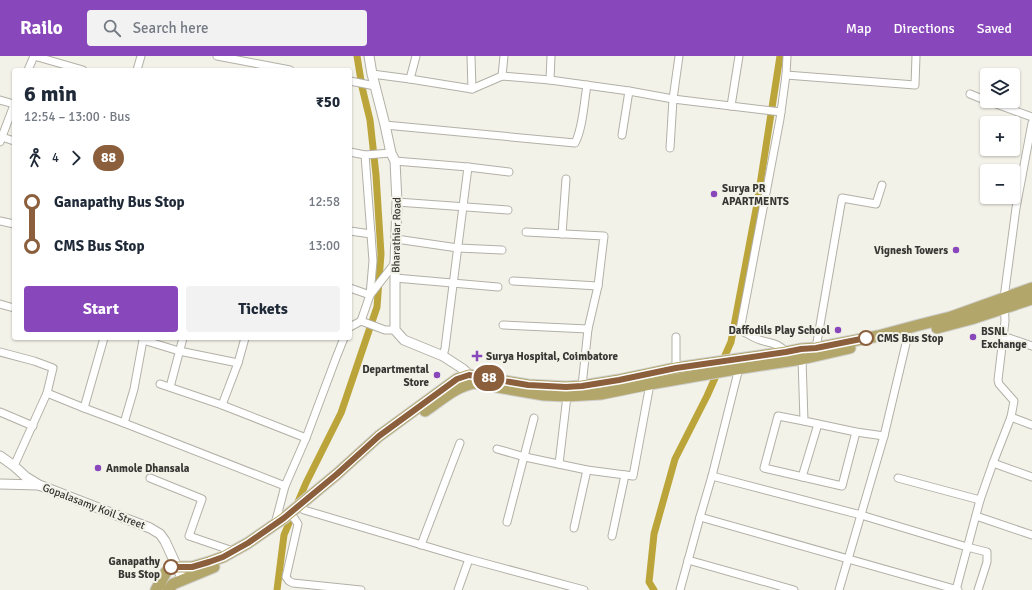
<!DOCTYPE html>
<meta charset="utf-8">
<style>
:root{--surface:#fff;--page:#f2f2f3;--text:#1f2937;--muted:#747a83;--accent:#8947bc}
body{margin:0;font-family:Signika,sans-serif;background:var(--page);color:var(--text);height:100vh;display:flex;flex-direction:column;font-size:15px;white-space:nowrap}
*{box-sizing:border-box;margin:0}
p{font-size:13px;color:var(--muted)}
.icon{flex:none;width:22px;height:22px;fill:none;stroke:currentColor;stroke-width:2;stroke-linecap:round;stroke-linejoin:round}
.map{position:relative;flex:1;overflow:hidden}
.sheet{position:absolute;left:12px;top:12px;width:340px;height:272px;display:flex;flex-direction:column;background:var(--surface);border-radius:4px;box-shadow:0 1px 3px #0004}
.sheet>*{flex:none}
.badge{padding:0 8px;border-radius:13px;font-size:14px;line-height:26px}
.tools{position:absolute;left:980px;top:12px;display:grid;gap:8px}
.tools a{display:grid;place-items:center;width:40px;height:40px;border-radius:4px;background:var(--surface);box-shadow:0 1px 3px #0004;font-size:20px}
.map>.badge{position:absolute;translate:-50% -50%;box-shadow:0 0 0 2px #fff}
.legs{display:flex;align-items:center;gap:6px;height:44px;padding:0 12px;font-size:13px}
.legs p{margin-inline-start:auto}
.overview{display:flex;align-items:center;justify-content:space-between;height:68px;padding:0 12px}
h1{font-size:22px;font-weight:800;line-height:30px}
.button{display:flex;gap:8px;margin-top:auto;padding:8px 12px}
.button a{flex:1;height:46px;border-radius:4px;background:var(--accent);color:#fff;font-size:16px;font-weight:800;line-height:46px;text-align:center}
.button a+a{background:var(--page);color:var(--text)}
ul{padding:0 12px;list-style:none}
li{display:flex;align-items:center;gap:14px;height:44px;font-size:15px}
li i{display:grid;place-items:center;width:6px;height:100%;margin:0 5px;background:currentColor}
li i::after{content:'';width:10px;height:10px;margin:-5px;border:3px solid;border-radius:50%;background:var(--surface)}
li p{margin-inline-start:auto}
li:first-child i{background:linear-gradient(#0000 50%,currentColor 0)}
li:last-child i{background:linear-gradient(currentColor 50%,#0000 0)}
header{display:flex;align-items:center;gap:24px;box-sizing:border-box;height:56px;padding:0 20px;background:var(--accent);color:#fff}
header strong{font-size:19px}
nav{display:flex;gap:22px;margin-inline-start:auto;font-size:14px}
.search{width:280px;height:36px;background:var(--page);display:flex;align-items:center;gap:10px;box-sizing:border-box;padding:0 14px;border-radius:4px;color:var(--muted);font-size:15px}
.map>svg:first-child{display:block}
</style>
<header>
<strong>Railo</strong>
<div class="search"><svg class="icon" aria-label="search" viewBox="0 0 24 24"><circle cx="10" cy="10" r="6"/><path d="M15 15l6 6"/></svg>Search here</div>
<nav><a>Map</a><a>Directions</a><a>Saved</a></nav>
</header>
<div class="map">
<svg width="1032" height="534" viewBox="0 0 1032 534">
<rect width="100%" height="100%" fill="#f3f2e8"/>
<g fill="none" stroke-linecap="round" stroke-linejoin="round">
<g stroke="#bba53a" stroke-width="7">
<polyline points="277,534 284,479 306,427 341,357 377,251 381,198 376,119 370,64 362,31 357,0"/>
<polyline points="654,534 649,526 654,478 675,403 707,340 731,286 757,148 780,0"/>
</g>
<g stroke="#b2b0a7" stroke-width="9">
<g id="minor">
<polyline points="34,0 83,14"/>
<polyline points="217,0 290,14"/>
<polyline points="471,0 472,33"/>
<polyline points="28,14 34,0"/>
<polyline points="137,14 141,0"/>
<polyline points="372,18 410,23 472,33 502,20 550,24 629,35 673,43 781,56"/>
<polyline points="786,19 915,29 916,0"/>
<polyline points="502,20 504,0"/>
<polyline points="410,23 416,0"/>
<polyline points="550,24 551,0"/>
<polyline points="350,25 375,30"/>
<polyline points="970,38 987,45"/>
<polyline points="0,44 14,48"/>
<polyline points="988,45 1032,61"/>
<polyline points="731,50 739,0"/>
<path d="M385 69 575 87C583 72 584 46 587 29"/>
<polyline points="622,79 629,35"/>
<polyline points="2,81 14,85"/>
<polyline points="0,86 14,49"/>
<polyline points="670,92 673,43 679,0"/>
<polyline points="350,96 365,99 391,97"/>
<polyline points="395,105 468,111 509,116"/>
<polyline points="397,146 508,154"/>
<polyline points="0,165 14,168"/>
<polyline points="350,175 371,178"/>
<polyline points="526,176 604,180 598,230 588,273 582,330"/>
<polyline points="562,178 566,123"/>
<polyline points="396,183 458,192 502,194"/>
<polyline points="395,222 498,231"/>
<polyline points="513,225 598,230"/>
<polyline points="350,232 370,239 395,207"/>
<polyline points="0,248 14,252"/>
<polyline points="361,265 370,239 373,205 365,99"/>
<polyline points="503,269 588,273"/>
<polyline points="350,271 361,265 385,274 395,274"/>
<polyline points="1003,280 1032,290"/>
<polyline points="816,292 842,142 876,148 882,129"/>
<polyline points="0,296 34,305 53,312 47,337"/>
<path d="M786 296C777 286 772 288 760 284 753 282 747 277 740 274L780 63 786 19 787 0"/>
<polyline points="443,300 445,292 468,111"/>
<polyline points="802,303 804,365 856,376 884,380"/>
<polyline points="676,312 676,281"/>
<polyline points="160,328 222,349 306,382"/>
<polyline points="170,331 183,282"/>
<polyline points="222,349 238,307 245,282"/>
<polyline points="84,352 104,282"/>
<polyline points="0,356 33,370"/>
<polyline points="1011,361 1032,369"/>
<polyline points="804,365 778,360 764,412 842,430 856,376"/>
<polyline points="124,367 134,333 143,284 179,295 238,307"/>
<polyline points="497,393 525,401 587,414 633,420 650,328"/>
<polyline points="993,407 1032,421"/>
<polyline points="559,408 567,340"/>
<polyline points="14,410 47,337 84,352 124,367 285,430 306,382 336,302 344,282"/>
<polyline points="712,420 861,459 967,491 987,496 987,506 978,534"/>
<polyline points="802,421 818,368"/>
<polyline points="150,422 202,443 189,480 233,495"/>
<polyline points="898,422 980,444"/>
<polyline points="304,454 469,503 584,534"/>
<polyline points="976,460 1032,479"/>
<polyline points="700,461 958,534"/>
<polyline points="294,462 298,468 286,521 289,525 293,527 361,534"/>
<polyline points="507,466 534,362"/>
<polyline points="275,468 285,430"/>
<polyline points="574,472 587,414"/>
<polyline points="612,480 625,419"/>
<polyline points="421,489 460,387"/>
<polyline points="688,504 794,534"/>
<polyline points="458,534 469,503"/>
<polyline points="680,534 700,461 712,420 739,312"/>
<polyline points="839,534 884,380 908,279"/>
<polyline points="956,534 980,444 993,407 1011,361 1014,345 999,328 998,324 1005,265 1004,242 1016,152 1032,67"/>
</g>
</g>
<g stroke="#b2b0a7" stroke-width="11">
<g id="secondary">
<polyline points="369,0 372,18 385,69 391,97 395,105 397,146 395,207 395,274 404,284 443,300 463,313 469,319 471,323"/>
<polyline points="0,400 14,410 26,421 39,429 150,472 160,478 165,485 183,524"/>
<polyline points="0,428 38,429"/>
</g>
</g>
<g stroke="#cfcfce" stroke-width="13">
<g id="trunk">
<polyline points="937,272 971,263 1032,243"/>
<path d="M425 355C440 345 456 330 474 327L544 339 567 340 601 338 650 328 736 313 802 303 850 292"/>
<polyline points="156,534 166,516 171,511 192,511 209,506 223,501 248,487 284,462 337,418 379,380 457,323 469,319 528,329 566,331 582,330 619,324 676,312 786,296 801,293 816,292 878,280 919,269 951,261 1032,232"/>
<polyline points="168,534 173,528 214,511"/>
</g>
</g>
<use href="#minor" stroke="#fff" stroke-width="7"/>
<use href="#secondary" stroke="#fff" stroke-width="9"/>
<use href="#trunk" stroke="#b3a66b" stroke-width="11"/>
</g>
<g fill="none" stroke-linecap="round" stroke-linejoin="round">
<g stroke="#fff" stroke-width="9">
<polyline id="line-1" points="171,511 192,511 209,506 223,501 248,487 284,462 337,418 379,380 457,323 469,319 528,329 566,331 582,330 619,324 676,312 786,296 801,293 816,292 866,282"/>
</g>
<use href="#line-1" stroke="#8b5e3c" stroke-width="6"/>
</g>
<g fill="#8947bc" stroke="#f3f2e8" stroke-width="1.5">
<circle cx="714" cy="138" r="4"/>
<circle cx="956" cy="194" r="4"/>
<circle cx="838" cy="274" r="4"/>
<circle cx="973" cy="281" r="4"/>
<path d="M475 294h4v4h4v4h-4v4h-4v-4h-4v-4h4z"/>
<circle cx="437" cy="319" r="4"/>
<circle cx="98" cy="412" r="4"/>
</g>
<g fill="#fff" stroke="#8b5e3c" stroke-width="2">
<circle cx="866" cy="282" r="7"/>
<circle cx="171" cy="511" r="7"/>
</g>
<g text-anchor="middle" stroke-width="4" stroke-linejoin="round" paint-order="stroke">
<g font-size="11" font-weight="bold" fill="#373633" stroke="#f3f2e8" text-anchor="start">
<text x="722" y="136">Surya PR<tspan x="722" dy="13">APARTMENTS</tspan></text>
<text x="948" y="198" text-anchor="end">Vignesh Towers</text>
<text x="830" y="278" text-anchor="end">Daffodils Play School</text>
<text x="981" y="279">BSNL<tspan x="981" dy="13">Exchange</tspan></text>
<text x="486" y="304">Surya Hospital, Coimbatore</text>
<text x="429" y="317" text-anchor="end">Departmental<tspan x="429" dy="13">Store</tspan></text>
<text x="106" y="416">Anmole Dhansala</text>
</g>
<g font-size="11" fill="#373633" stroke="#f3f2e8">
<text transform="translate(396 179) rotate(-89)" y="4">Bharathiar Road</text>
<text transform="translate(94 450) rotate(21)" y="4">Gopalasamy Koil Street</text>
</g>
<g font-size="11" font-weight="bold" fill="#373633" stroke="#f3f2e8" text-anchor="start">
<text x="877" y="286">CMS Bus Stop</text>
<text x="160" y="509" text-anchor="end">Ganapathy<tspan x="160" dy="13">Bus Stop</tspan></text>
</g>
</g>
</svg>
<div class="tools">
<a><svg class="icon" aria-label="layers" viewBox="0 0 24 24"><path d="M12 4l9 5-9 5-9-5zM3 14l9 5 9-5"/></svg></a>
<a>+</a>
<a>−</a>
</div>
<b class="badge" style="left:489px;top:322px;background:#8b5e3c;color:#fff">88</b>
<section class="sheet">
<div class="overview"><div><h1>6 min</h1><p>12:54 – 13:00 · Bus</p></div><b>₹50</b></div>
<div class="legs"><svg class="icon" aria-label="walk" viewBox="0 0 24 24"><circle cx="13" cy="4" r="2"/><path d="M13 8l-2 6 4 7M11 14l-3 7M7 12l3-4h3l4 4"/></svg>4<svg class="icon" aria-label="forward" viewBox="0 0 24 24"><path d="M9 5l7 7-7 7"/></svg><b class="badge" style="background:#8b5e3c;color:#fff">88</b></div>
<ul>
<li><i style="color:#8b5e3c"></i><b>Ganapathy Bus Stop</b><p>12:58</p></li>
<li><i style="color:#8b5e3c"></i><b>CMS Bus Stop</b><p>13:00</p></li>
</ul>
<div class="button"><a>Start</a><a>Tickets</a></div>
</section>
</div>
